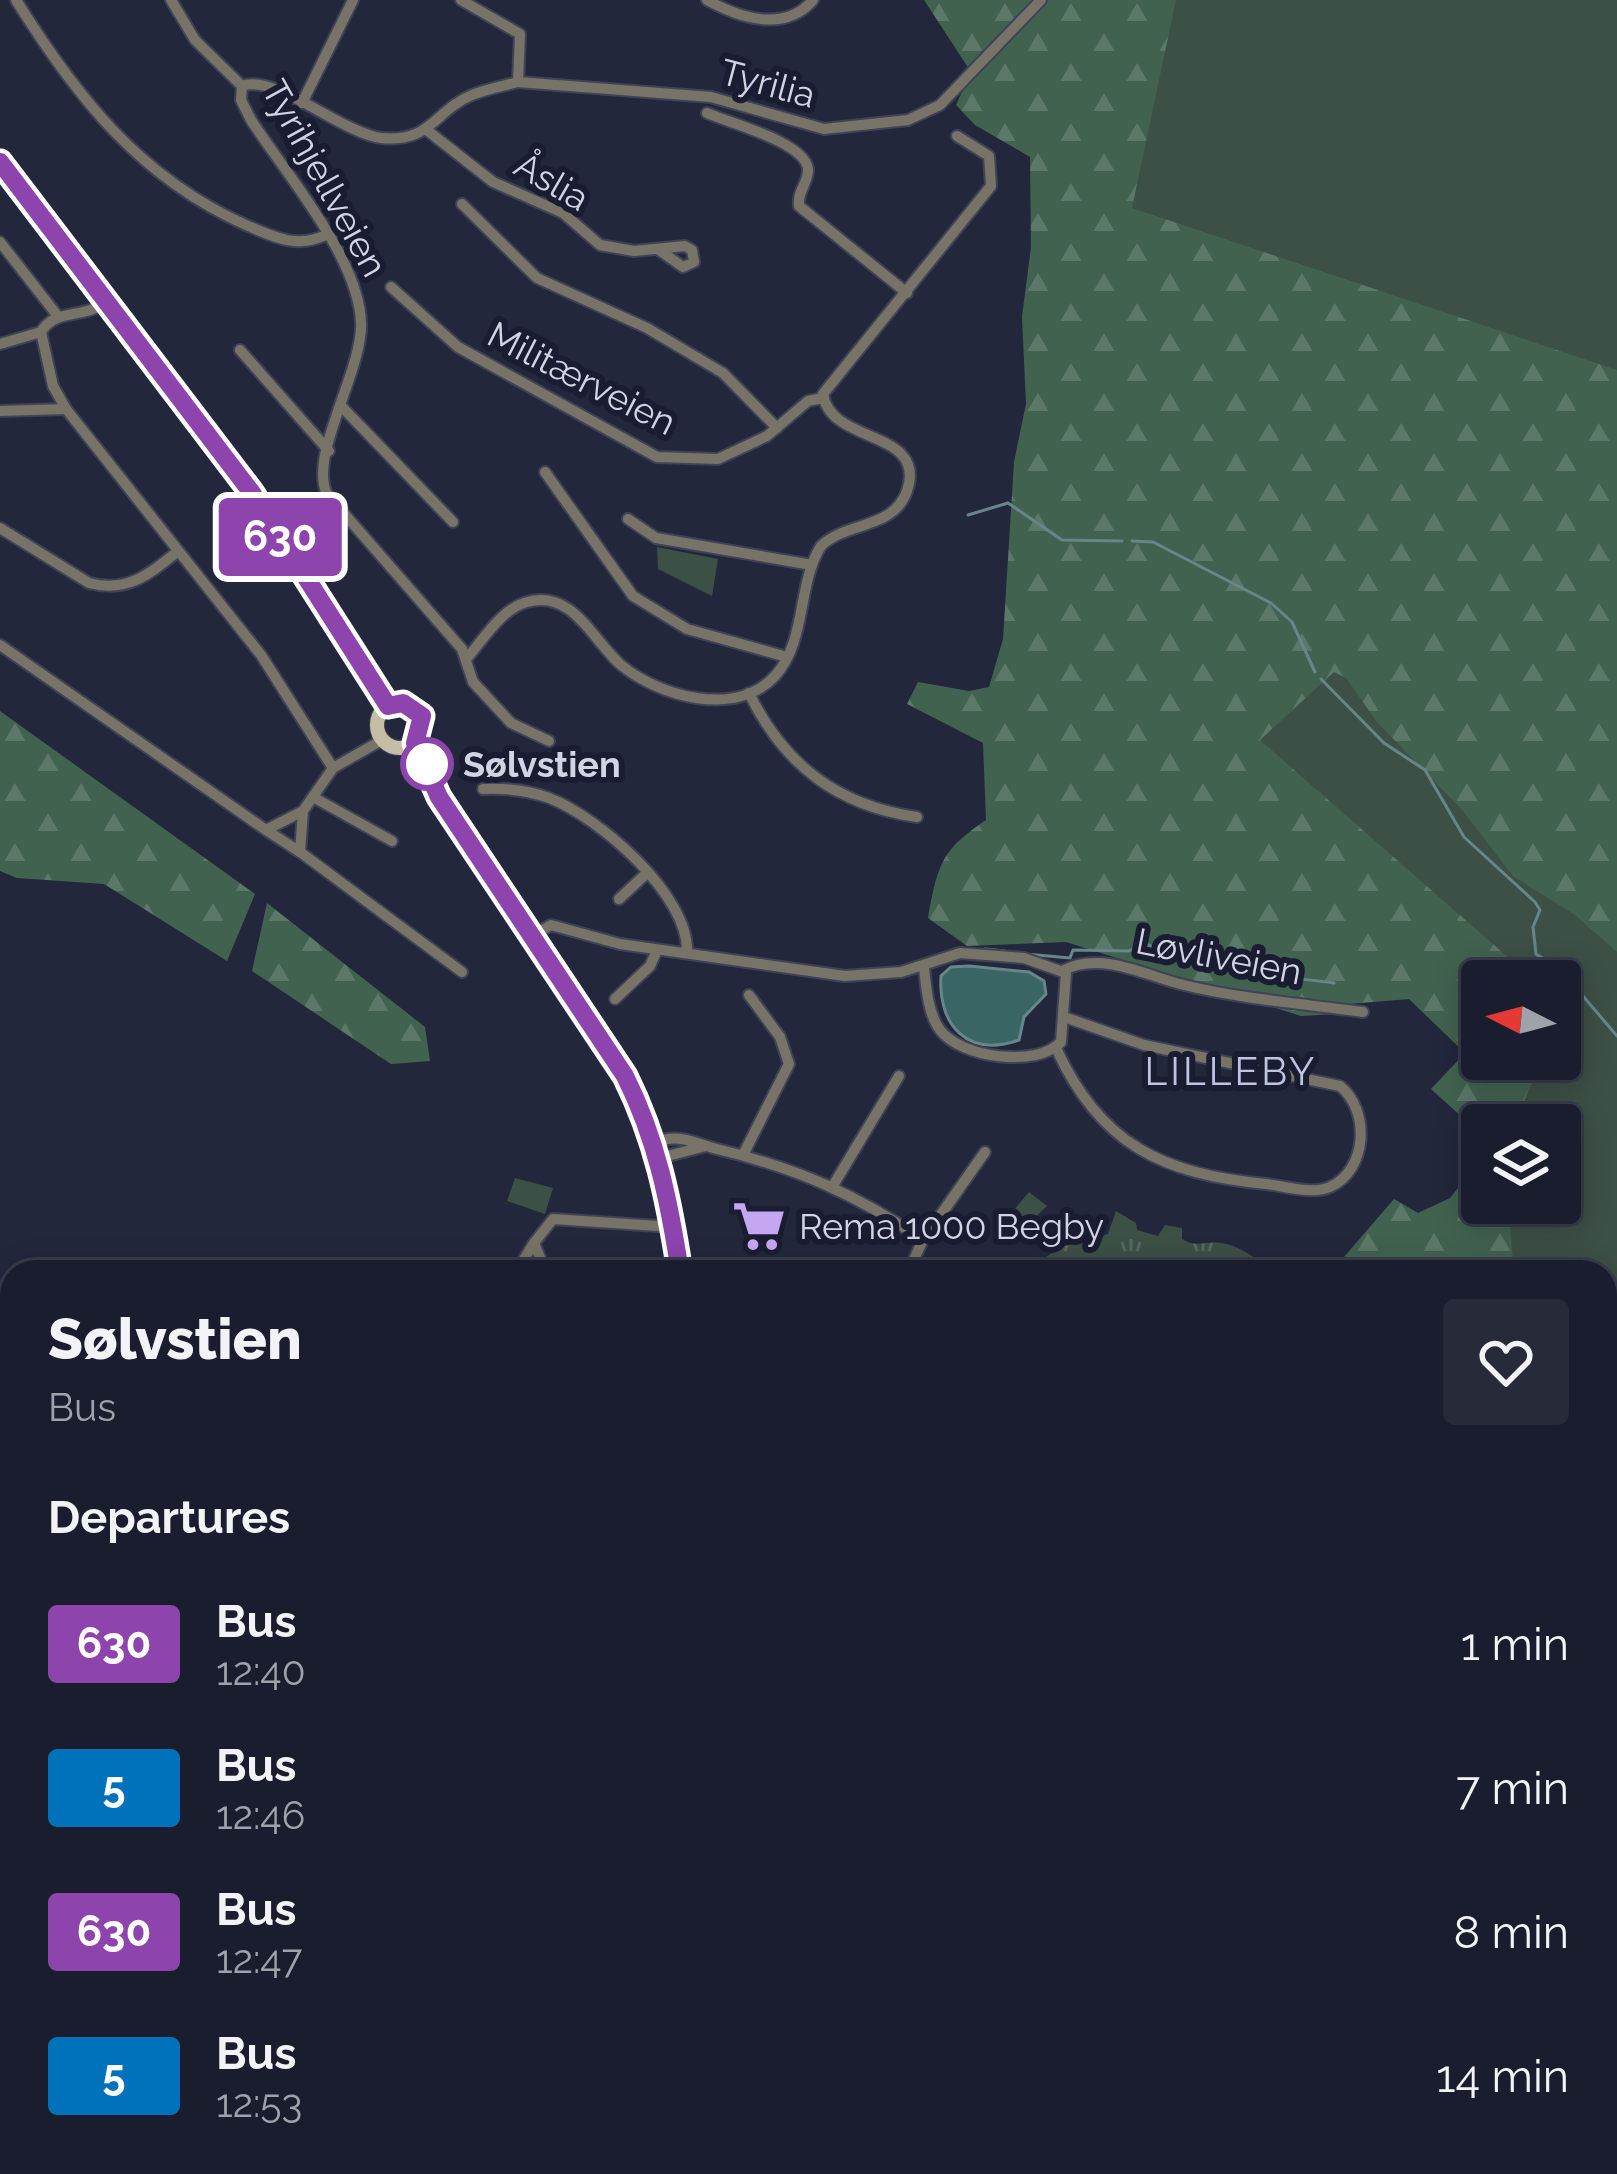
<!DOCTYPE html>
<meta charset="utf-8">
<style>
:root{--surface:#1a1d2d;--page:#272a39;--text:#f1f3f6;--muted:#9fa2aa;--line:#383b49}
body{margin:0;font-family:Raleway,sans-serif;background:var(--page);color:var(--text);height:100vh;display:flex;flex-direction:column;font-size:45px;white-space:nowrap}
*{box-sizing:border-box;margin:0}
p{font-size:39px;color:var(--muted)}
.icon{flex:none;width:66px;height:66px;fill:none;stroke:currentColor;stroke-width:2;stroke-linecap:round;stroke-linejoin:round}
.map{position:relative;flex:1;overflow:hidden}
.sheet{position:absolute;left:0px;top:1260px;width:1617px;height:915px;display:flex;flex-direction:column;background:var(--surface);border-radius:36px 36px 0 0;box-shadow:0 6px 30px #0003,0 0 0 3px var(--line)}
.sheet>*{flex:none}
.badge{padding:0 24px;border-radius:9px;font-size:42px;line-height:78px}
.needle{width:78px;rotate:276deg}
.buttons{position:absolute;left:1461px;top:960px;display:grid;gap:24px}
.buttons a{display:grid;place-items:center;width:120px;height:120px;border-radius:12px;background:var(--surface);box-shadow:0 6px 30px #0003,0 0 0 3px var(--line);font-size:60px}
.map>.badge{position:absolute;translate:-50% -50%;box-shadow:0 0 0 6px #fff}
h2{padding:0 48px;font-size:45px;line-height:108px}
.round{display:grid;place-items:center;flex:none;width:126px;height:126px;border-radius:12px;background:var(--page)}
.overview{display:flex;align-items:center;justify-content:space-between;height:204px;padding:0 48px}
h1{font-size:57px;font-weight:800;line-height:90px}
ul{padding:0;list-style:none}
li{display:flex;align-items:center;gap:36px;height:144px;padding:0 48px}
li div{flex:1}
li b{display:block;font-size:45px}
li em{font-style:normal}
li .badge{min-width:132px;font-weight:700;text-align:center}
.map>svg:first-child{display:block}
</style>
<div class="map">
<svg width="1617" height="2174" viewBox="0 0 1617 2174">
<defs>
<pattern id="grass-tufts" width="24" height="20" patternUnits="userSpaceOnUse" patternTransform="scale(3)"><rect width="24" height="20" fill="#3d5045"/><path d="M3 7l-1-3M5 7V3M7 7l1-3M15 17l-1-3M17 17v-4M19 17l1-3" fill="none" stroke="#586860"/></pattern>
<pattern id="forest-firs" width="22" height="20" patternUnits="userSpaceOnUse" patternTransform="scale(3)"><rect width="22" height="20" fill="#426250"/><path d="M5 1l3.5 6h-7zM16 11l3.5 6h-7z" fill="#5c7869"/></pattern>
</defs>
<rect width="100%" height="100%" fill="#23273c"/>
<g fill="url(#grass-tufts)">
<path d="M1116 1211 1136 1223 1137 1230 1158 1236 1165 1225 1182 1228V1239C1196 1248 1205 1241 1220 1243 1240 1245 1258 1260 1273 1272H1024L1061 1247 1108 1234Z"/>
<polygon points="1605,1556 1617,1574 1617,1910 1605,1914"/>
<polygon points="742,2163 862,2163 863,2174 746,2174"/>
<polygon points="886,2163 1504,2163 1525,2174 891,2174"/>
</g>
<g fill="url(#forest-firs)" fill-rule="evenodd">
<path d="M924 0H1617V1367L1605 1366V1272H1331L1394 1199 1418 1213 1450 1198 1482 1158V1203H1560V1125H1482V1148L1462 1117 1431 1089 1465 1053 1409 999 1349 1004 1337 1014 1301 1016 1066 942 967 946 928 918C938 865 940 851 986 820L983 743 907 704 918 682 969 691 989 687 1003 639 1014 462 1026 404 1022 317 1031 247 1030 157 975 125 956 105 971 72ZM1482 981H1560V1059H1482Z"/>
<polygon points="0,711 255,894 227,961 104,884 17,878 0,871"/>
<polygon points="267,903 425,1027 430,1061 391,1064 252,971"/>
<polygon points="1617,1404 1617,1571 1605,1553 1605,1407"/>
</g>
<g fill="#3d5045">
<polygon points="1176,0 1617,0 1617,370 1132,208"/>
<polygon points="657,547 718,559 712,596 658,569"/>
<polygon points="1334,672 1346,678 1377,722 1463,811 1513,876 1575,915 1617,952 1617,1324 1605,1321 1605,1272 1514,1272 1508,1203 1560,1203 1560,1125 1514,1125 1542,1059 1560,1059 1565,1008 1560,981 1535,981 1260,740"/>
<polygon points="515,1178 553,1188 545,1214 507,1201"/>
<polygon points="1029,1192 1047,1206 1013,1238 1001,1225"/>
</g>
<path fill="#3a6565" stroke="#67868a" stroke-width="3" d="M969 966 1029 972 1044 981 1046 994 1024 1017 1019 1040C967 1058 938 1025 941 976L951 967Z"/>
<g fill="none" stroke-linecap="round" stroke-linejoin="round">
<g stroke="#67868a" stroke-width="3">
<polyline points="968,515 1008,503 1062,540 1122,541"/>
<polyline points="1132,541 1153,542 1271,603 1292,622 1315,672"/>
<polyline points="1321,679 1384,743 1425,770 1464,837 1535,902 1540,910 1533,927 1536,954 1560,969 1617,1036"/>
<polyline points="985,949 1005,951"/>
<path d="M1026 954 1070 958 1073 950 1128 951 1149 945C1181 969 1289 977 1334 983"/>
<polyline points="0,1431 12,1439"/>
<polyline points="861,2174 862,2163"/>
</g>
<g stroke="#3f4357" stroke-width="14">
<g id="minor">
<path d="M16 0C76 96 140 178 246 225 274 237 296 249 326 235"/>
<path d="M171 0 195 40 242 86 241 100 251 120C286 174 359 258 361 323 363 370 308 456 327 494L462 649 473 682 511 723 549 741"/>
<path d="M707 0C739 18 785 33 813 0"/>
<polyline points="518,82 711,97 824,129 908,120 940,105 1041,0"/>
<path d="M242 86C274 73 342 133 381 138 431 143 434 111 472 95 486 89 503 86 518 82L520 34 461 0"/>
<polyline points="302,103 353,0"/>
<path d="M707 113C729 123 805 142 808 169 809 182 797 191 799 206L907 293"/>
<polyline points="428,131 493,182 563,213 600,245 634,251 685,246 692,250 694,262 683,267 659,250"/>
<polyline points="462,204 537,278 647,328 723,373 777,428"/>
<polyline points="0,242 57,315"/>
<polyline points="391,287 458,347 657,457 718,459 767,436 808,401 823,398"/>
<path d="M104 303C83 319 55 308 41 332L53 386 66 409 261 655 333 768"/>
<polyline points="0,344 41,332"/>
<polyline points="240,350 329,451"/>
<polyline points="342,407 453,522"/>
<polyline points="0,411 66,409"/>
<polyline points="545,472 633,596 687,629 787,657"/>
<polyline points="628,519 656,538 812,565"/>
<path d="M0 528 89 583C127 593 148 575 177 552"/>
<polyline points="0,645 266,830"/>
<path d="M467 658C484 639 501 609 527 602 573 589 593 641 621 665 660 697 736 718 775 676 807 641 797 584 821 546 847 521 893 530 907 491 928 429 830 445 823 394L991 186 989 156 957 136"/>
<path d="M749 693C784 765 838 806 917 817"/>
<path d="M483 789C506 788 527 790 549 798 599 817 690 896 687 953"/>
<polyline points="313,797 392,841"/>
<polyline points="303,811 300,852 266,830 303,811 333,768 382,740"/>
<polyline points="300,852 462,972"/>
<polyline points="619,899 647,873"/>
<path d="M532 936 551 925 620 944 845 976 901 972 960 953 1024 958 1066 973 1061 1042C1037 1068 961 1058 940 1030 928 1014 926 986 924 967"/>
<path d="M1064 970C1103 951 1146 976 1184 985 1241 999 1305 1004 1363 1012"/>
<polyline points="615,999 650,966 657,950"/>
<path d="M1056 1048C1100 1145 1163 1174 1266 1184 1284 1186 1312 1195 1330 1187 1368 1170 1370 1110 1340 1086L1144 1045 1067 1018"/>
<path d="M655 1142C681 1133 693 1143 717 1149 796 1168 856 1194 923 1240L985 1152"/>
<polyline points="743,1155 789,1064 780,1037 749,995"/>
<polyline points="660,1158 706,1146"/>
<polyline points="834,1184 899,1076"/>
<polyline points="516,1272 534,1243"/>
<polyline points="546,1272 534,1243 553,1219 673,1227"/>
<polyline points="908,1272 923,1240"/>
<polyline points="0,1466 12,1474"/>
<polyline points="0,1608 12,1582"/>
<polyline points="2,1694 12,1700"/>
<polyline points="0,1790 12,1769"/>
<polyline points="0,1957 12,1940"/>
<polyline points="0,2004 12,1998"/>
<polyline points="530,2163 541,2174"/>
<polyline points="1535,2163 1555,2174"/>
</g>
</g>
<g stroke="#3f4357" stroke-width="16">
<g id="major">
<polyline points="0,162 252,493 388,706"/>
<circle cx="400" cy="725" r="23"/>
<polyline points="415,743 473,855 636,1099 660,1158 680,1272"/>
<polyline points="734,2163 734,2174"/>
</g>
</g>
<g stroke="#3f4357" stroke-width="18">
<g id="highway">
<polyline points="0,1872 12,1879"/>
<polyline points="427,2163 439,2174"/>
</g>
</g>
<use href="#minor" stroke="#777367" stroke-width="10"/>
<use href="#major" stroke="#c5bda5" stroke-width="14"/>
<use href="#highway" stroke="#e4dabe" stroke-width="15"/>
</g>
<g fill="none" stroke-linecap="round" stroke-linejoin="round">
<g stroke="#fff" stroke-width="27">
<path id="line" d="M0 162 252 493 388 706 403 703 422 716 415 743 439 797 625 1076C657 1140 669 1201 680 1272"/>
</g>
<use href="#line" stroke="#8e44ad" stroke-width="18"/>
</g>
<defs>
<g id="supermarket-bare" transform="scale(4.14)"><path d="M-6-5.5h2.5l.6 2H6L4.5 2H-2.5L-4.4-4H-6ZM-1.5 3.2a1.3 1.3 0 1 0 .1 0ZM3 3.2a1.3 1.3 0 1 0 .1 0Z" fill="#c5a7f1" stroke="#1a1d32" stroke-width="2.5" paint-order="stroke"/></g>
</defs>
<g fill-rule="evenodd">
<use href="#supermarket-bare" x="759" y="1226"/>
</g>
<circle fill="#fff" stroke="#8e44ad" stroke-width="6" cx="427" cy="764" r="24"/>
<g text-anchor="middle" stroke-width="12" stroke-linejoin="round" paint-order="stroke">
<g font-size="36" fill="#d1d4e2" stroke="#1a1d32">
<text transform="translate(768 83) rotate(15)" y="13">Tyrilia</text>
<text transform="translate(325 178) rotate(61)" y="13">Tyrihjellveien</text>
<text transform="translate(552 181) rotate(30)" y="13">Åslia</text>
<text transform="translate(582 378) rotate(27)" y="13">Militærveien</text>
<text transform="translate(1219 956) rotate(11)" y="13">Løvliveien</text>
</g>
<g font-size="36" font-weight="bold" fill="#d1d4e2" stroke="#1a1d32" text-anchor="start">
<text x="463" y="777">Sølvstien</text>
</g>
<g font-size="36" fill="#d1d4e2" stroke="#1a1d32" text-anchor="start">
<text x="799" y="1239">Rema 1000 Begby</text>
</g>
<g font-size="39" letter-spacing="3" fill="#bdc4df" stroke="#1a1d32">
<text x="1231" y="1085">LILLEBY</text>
</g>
</g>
</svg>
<div class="buttons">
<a><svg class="needle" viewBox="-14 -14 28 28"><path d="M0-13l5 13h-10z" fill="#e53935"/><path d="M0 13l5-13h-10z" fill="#9fa2aa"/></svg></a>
<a><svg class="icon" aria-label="layers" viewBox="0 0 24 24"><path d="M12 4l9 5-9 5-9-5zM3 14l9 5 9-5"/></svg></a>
</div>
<b class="badge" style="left:280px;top:537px;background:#8e44ad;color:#fff">630</b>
<section class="sheet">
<div class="overview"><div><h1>Sølvstien</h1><p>Bus</p></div><a class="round"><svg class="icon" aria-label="heart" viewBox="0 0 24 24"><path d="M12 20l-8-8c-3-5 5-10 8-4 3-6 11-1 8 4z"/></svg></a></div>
<h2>Departures</h2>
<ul>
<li><span class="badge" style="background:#8e44ad;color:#fff">630</span><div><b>Bus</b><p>12:40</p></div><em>1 min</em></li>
<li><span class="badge" style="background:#0072bc;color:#fff">5</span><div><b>Bus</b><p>12:46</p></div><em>7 min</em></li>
<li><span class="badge" style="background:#8e44ad;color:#fff">630</span><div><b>Bus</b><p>12:47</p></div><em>8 min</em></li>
<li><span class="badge" style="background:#0072bc;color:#fff">5</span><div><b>Bus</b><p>12:53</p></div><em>14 min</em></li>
</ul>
</section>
</div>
